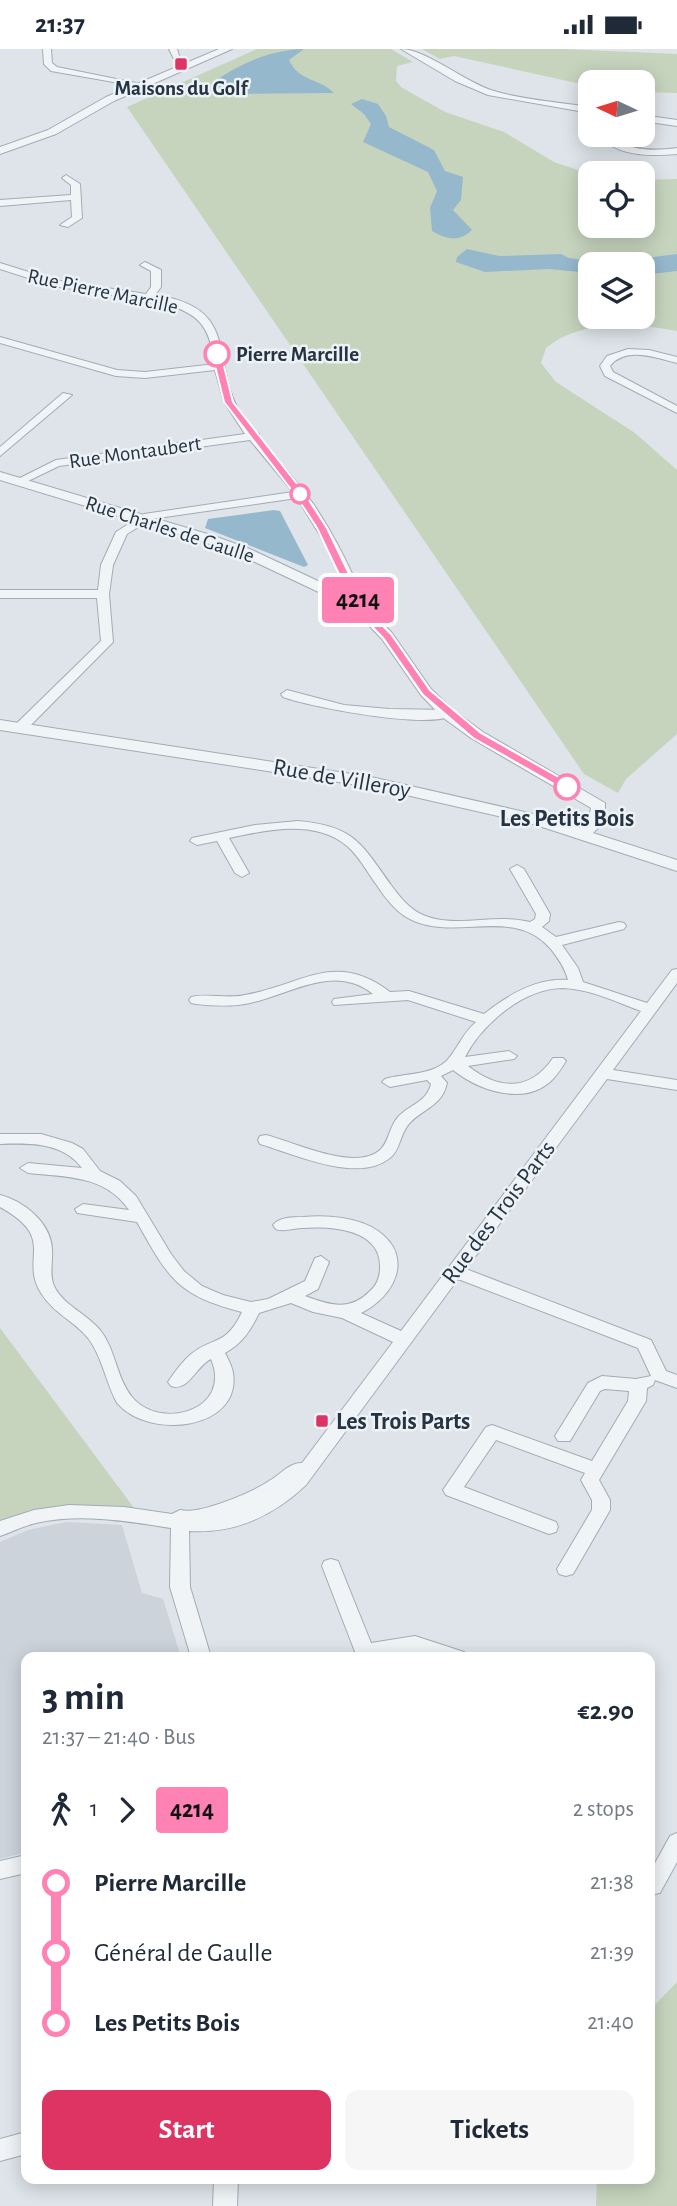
<!DOCTYPE html>
<meta charset="utf-8">
<style>
:root{--surface:#fff;--page:#f6f6f7;--text:#1f2937;--muted:#747a83;--accent:#dd3464}
body{margin:0;font-family:"Alegreya Sans",sans-serif;background:var(--page);color:var(--text);height:100vh;display:flex;flex-direction:column;font-size:26px;white-space:nowrap}
*{box-sizing:border-box;margin:0}
p{font-size:23px;color:var(--muted)}
.icon{flex:none;width:38px;height:38px;fill:none;stroke:currentColor;stroke-width:2;stroke-linecap:round;stroke-linejoin:round}
.map{position:relative;flex:1;overflow:hidden}
.panel{position:absolute;left:21px;top:1603px;width:634px;height:532px;display:flex;flex-direction:column;background:var(--surface);border-radius:14px;box-shadow:0 4px 18px #0003}
.panel>*{flex:none}
.badge{padding:0 14px;border-radius:5px;font-size:24px;line-height:46px}
.needle{width:46px;rotate:274deg}
.controls{position:absolute;left:578px;top:21px;display:grid;gap:14px}
.controls a{display:grid;place-items:center;width:77px;height:77px;border-radius:14px;background:var(--surface);box-shadow:0 4px 18px #0003;font-size:35px}
.map>.badge{position:absolute;translate:-50% -50%;box-shadow:0 0 0 4px #fff}
.legs{display:flex;align-items:center;gap:10px;height:77px;padding:0 21px;font-size:23px}
.legs p{margin-inline-start:auto}
.overview{display:flex;align-items:center;justify-content:space-between;height:119px;padding:0 21px}
h1{font-size:38px;font-weight:700;line-height:52px}
.cta{display:flex;gap:14px;margin-top:auto;padding:14px 21px}
.cta a{flex:1;height:80px;border-radius:14px;background:var(--accent);color:#fff;font-size:28px;font-weight:700;line-height:80px;text-align:center}
.cta a+a{background:var(--page);color:var(--text)}
ul{padding:0 21px;list-style:none}
li{display:flex;align-items:center;gap:24px;height:70px;font-size:26px}
li i{display:grid;place-items:center;width:10px;height:100%;margin:0 9px;background:currentColor}
li i::after{content:'';width:18px;height:18px;margin:-9px;border:5px solid;border-radius:50%;background:var(--surface)}
li p{margin-inline-start:auto}
li:first-child i{background:linear-gradient(#0000 50%,currentColor 0)}
li:last-child i{background:linear-gradient(currentColor 50%,#0000 0)}
.status{display:flex;justify-content:space-between;align-items:center;height:49px;padding:0 35px;background:var(--surface);direction:ltr}
.status svg{height:19px;fill:currentColor}
.map>svg:first-child{display:block}
</style>
<div class="status"><b>21:37</b><svg viewBox="0 0 49 12"><path d="M0 12V9h3v3zM5 12V6h3v6zM10 12V3h3v9zM15 12V0h3v12zM26 1h20v11H26zM47 4h2v5h-2z"/></svg></div>
<div class="map">
<svg width="677" height="2157" viewBox="0 0 677 2157">
<rect width="100%" height="100%" fill="#dee4e9"/>
<polygon fill="#ccd3db" points="66,1473 122,1476 142,1544 163,1550 181,1608 26,1608 26,1803 0,1810 0,1493 28,1481"/>
<g fill="#c6d4be" fill-rule="evenodd">
<path d="M257 0H391L413 13 397 17 396 32 401 38 445 63 504 83 554 113 590 125V177H642V131L677 130V282C636 274 580 270 546 299L541 314 556 333 635 384 677 421V685L626 730 618 744 584 725 127 58ZM590 215H642V268H590Z"/>
<polygon points="422,0 562,0 677,5 677,44 642,43 642,33 590,33 590,37 454,7 440,10"/>
<polygon points="0,1279 140,1467 23,1467 0,1479"/>
<polygon points="677,1933 677,2157 596,2157 597,2130 649,2130 649,1962"/>
</g>
<g fill="#95b8cd">
<path d="M304 0 289 11C299 33 320 29 334 44L228 45 211 35C236 16 272 0 304 0Z"/>
<path d="M362 50 378 55 386 67 389 78 434 101 445 122 463 128 461 151 453 161 472 181C459 194 446 190 432 182L430 159 437 142 428 123 363 93 371 75 364 65 351 55Z"/>
<polygon points="467,200 499,207 561,205 569,209 606,214 677,205 677,222 642,226 642,215 590,215 590,224 549,220 485,223 456,213 457,208"/>
<polygon points="274,461 280,462 308,516 304,518 205,479 208,470"/>
</g>
<g fill="none" stroke-linecap="round" stroke-linejoin="round">
<g stroke="#a3abb4" stroke-width="2">
<g id="minor">
<polygon points="43,0 51,0 52,14 57,18 146,36 142,38 51,22 44,15"/>
<polygon points="169,0 177,0 180,10 174,10"/>
<path d="M401 0C426 0 466 34 494 42 524 51 558 53 590 58V64L488 46 455 32Z"/>
<polygon points="642,66 677,71 677,77 642,72"/>
<path d="M618 86H629L616 92C635 102 656 102 677 99V105C653 107 624 108 605 92Z"/>
<polygon points="66,126 80,135 82,169 68,178 60,176 72,168 71,151 0,157 0,151 71,146 71,136 62,129"/>
<path d="M145 213 161 221V238L155 246C245 259 207 316 244 370 249 376 252 382 259 385V389C277 411 297 432 314 456 336 489 353 524 368 561L362 565 356 561 328 499 297 449 151 470 127 485 113 516 109 545 113 593 25 682H15V676L101 592 97 549H0V541H98L101 516 116 483 144 465 293 443 250 391 59 417 24 434 14 432 56 411 245 385 224 353 215 321 145 329 116 327 0 294V288L117 321 145 323 215 315C209 275 199 265 161 253L53 237 0 220V214L54 231 146 245 151 238V222L140 216Z"/>
<path d="M628 300 649 301 677 308V314C656 309 626 297 610 317L613 323 677 357V364L605 327 600 317 607 307Z"/>
<polygon points="63,344 72,346 0,407 0,398"/>
<path d="M287 641 344 656 389 660 448 661 454 665C434 682 310 658 283 648L281 645Z"/>
<path d="M298 772C354 777 361 794 391 836 400 848 409 860 423 866 455 880 495 864 530 873L535 870 536 865 510 820 517 816 524 820 550 865 549 872 542 878 556 888 619 873 624 874 626 877 624 880 562 896 578 919 583 933 647 954 672 921 677 920V934L613 1021 677 1031V1041L607 1030 466 1220 651 1291 666 1322 677 1326V1339L655 1331 653 1336 647 1339 646 1352 599 1431 610 1451V1461L573 1525 566 1527 559 1525 557 1520 592 1461V1451L581 1431 585 1424 496 1391 464 1438 556 1473 558 1478 556 1483 549 1485 446 1446 443 1441 486 1378 492 1376 592 1412 628 1352 629 1342 605 1340 600 1342 570 1392H558L555 1387 588 1334 602 1327 636 1330 651 1327 638 1299 458 1230 306 1436C273 1467 235 1485 189 1482L190 1538 211 1608H191L170 1538 171 1479C126 1472 81 1464 36 1474 23 1477 12 1483 0 1487V1472L34 1461 69 1456 124 1458 172 1465 180 1461C199 1466 251 1444 269 1432 280 1426 290 1413 302 1414L393 1293 342 1269 313 1263 291 1254 259 1264C251 1281 242 1295 225 1304 228 1310 232 1317 233 1324 242 1380 150 1392 117 1354 106 1334 102 1307 88 1289 74 1272 53 1264 41 1244 19 1208 58 1190 0 1158V1146C24 1152 51 1174 52 1200 53 1213 49 1225 54 1237 63 1256 87 1265 100 1281 116 1301 116 1328 132 1348 160 1382 233 1362 211 1310 196 1317 189 1343 171 1337L168 1333C174 1324 182 1313 190 1306 212 1287 226 1298 242 1263 177 1246 169 1230 137 1173L77 1164 75 1160 83 1155 129 1161C105 1126 66 1128 28 1124L20 1119 28 1114 82 1119C62 1093 30 1094 0 1095V1085H41L72 1094 83 1100 100 1122 120 1132 136 1147 171 1205 184 1222 202 1237 223 1246 251 1253 268 1250 305 1232 315 1209 321 1207 329 1213 318 1240 305 1247C329 1256 350 1263 370 1242 377 1236 380 1228 380 1218 381 1180 331 1177 303 1179 296 1179 288 1182 281 1181 275 1181 276 1180 273 1176 279 1168 293 1168 303 1168 327 1166 358 1168 378 1182 415 1208 394 1248 361 1264L401 1282 641 962C616 953 590 940 563 939 524 939 482 975 465 1008L509 1002 517 1007 514 1010 468 1017C499 1041 530 1043 553 1009H563L566 1012C562 1018 558 1025 553 1030 526 1058 479 1042 453 1021L441 1027 447 1034C442 1058 421 1060 408 1076 400 1086 400 1101 390 1109 358 1135 294 1105 260 1095L258 1091 260 1087 266 1086C294 1093 355 1123 380 1101 389 1093 389 1078 398 1068 409 1056 427 1053 431 1035L427 1031 390 1038 382 1033 385 1030C404 1024 435 1027 449 1009 459 997 463 984 476 973L408 951 334 956 332 953 334 950 373 945C334 914 292 945 250 954 232 958 214 957 196 955L191 954 189 951 191 948C208 944 227 950 245 946 302 936 335 901 390 943L409 942 484 965C508 946 536 929 568 931 565 919 558 909 550 899 514 858 459 891 414 872 397 865 386 850 376 835 367 823 359 807 347 797 315 770 266 781 229 789L249 824 242 828 235 824 217 792 197 796 190 792 192 789 255 776Z"/>
<polygon points="331,1510 338,1512 340,1517 371,1594 415,1587 464,1603 467,1608 433,1608 415,1603 381,1608 357,1608 322,1517 324,1512"/>
<polygon points="677,1784 677,1813 660,1844 649,1846 649,1825 670,1787"/>
<polygon points="26,1806 26,1824 0,1830 0,1812"/>
<polygon points="26,2083 26,2105 0,2112 0,2090"/>
<polygon points="214,2130 238,2130 237,2157 213,2157"/>
</g>
</g>
<g stroke="#a3abb4" stroke-width="2">
<g id="tertiary">
<polygon points="219,0 232,0 114,52 56,85 0,105 0,98 48,81 106,48"/>
<polygon points="0,423 214,487 250,500 337,541 367,558 392,584 431,640 454,662 483,683 605,754 605,772 593,784 677,811 677,822 533,775 371,738 0,681 0,671 371,728 538,766 579,779 589,770 591,759 471,689 442,668 421,646 382,590 357,564 327,547 240,506 204,493 0,431"/>
</g>
</g>
<use href="#minor" fill="#f1f4f7" fill-rule="evenodd"/>
<use href="#tertiary" fill="#f1f4f7" fill-rule="evenodd"/>
</g>
<polygon fill="#ff82b4" stroke="#fff" stroke-width="2" points="217,302 221,305 233,353 305,445 327,479 366,560 391,585 430,641 481,684 571,735 571,740 563,740 473,689 423,646 383,589 356,561 317,479 296,447 224,353 212,305"/>
<g fill="#dd3464" stroke="#edf2f7" stroke-width="2.5">
<rect x="174" y="8" width="14" height="14" rx="3.5"/>
<rect x="315" y="1365" width="14" height="14" rx="3.5"/>
</g>
<g fill="#fff" stroke="#ff82b4" stroke-width="3.5">
<circle cx="217" cy="305" r="12"/>
<circle cx="300" cy="445" r="9"/>
<circle cx="567" cy="738" r="12"/>
</g>
<g text-anchor="middle" stroke-width="5" stroke-linejoin="round" paint-order="stroke">
<g font-size="21" font-weight="bold" fill="#253342" stroke="#edf2f7">
<text x="181" y="46">Maisons du Golf</text>
</g>
<g font-size="21" fill="#253342" stroke="#edf2f7">
<text transform="translate(103 242) rotate(12)" y="7">Rue Pierre Marcille</text>
<text transform="translate(135 403) rotate(-8)" y="7">Rue Montaubert</text>
<text transform="translate(170 480) rotate(18)" y="7">Rue Charles de Gaulle</text>
</g>
<g font-size="21" font-weight="bold" fill="#253342" stroke="#edf2f7" text-anchor="start">
<text x="236" y="312">Pierre Marcille</text>
</g>
<g font-size="24" fill="#253342" stroke="#edf2f7">
<text transform="translate(342 729) rotate(10)" y="8">Rue de Villeroy</text>
<text transform="translate(498 1163) rotate(-53)" y="8">Rue des Trois Parts</text>
</g>
<g font-size="24" font-weight="bold" fill="#253342" stroke="#edf2f7">
<text x="567" y="777">Les Petits Bois</text>
</g>
<g font-size="24" font-weight="bold" fill="#253342" stroke="#edf2f7" text-anchor="start">
<text x="336" y="1380">Les Trois Parts</text>
</g>
</g>
</svg>
<div class="controls">
<a><svg class="needle" viewBox="-14 -14 28 28"><path d="M0-13l5 13h-10z" fill="#e53935"/><path d="M0 13l5-13h-10z" fill="#747a83"/></svg></a>
<a><svg class="icon" aria-label="locate" viewBox="0 0 24 24"><circle cx="12" cy="12" r="6"/><path d="M12 2v4M12 18v4M2 12h4M18 12h4"/></svg></a>
<a><svg class="icon" aria-label="layers" viewBox="0 0 24 24"><path d="M12 4l9 5-9 5-9-5zM3 14l9 5 9-5"/></svg></a>
</div>
<b class="badge" style="left:358px;top:551px;background:#ff82b4;color:#111">4214</b>
<section class="panel">
<div class="overview"><div><h1>3 min</h1><p>21:37 – 21:40 · Bus</p></div><b>€2.90</b></div>
<div class="legs"><svg class="icon" aria-label="walk" viewBox="0 0 24 24"><circle cx="13" cy="4" r="2"/><path d="M13 8l-2 6 4 7M11 14l-3 7M7 12l3-4h3l4 4"/></svg>1<svg class="icon" aria-label="forward" viewBox="0 0 24 24"><path d="M9 5l7 7-7 7"/></svg><b class="badge" style="background:#ff82b4;color:#111">4214</b><p>2 stops</p></div>
<ul>
<li><i style="color:#ff82b4"></i><b>Pierre Marcille</b><p>21:38</p></li>
<li><i style="color:#ff82b4"></i><span>Général de Gaulle</span><p>21:39</p></li>
<li><i style="color:#ff82b4"></i><b>Les Petits Bois</b><p>21:40</p></li>
</ul>
<div class="cta"><a>Start</a><a>Tickets</a></div>
</section>
</div>
